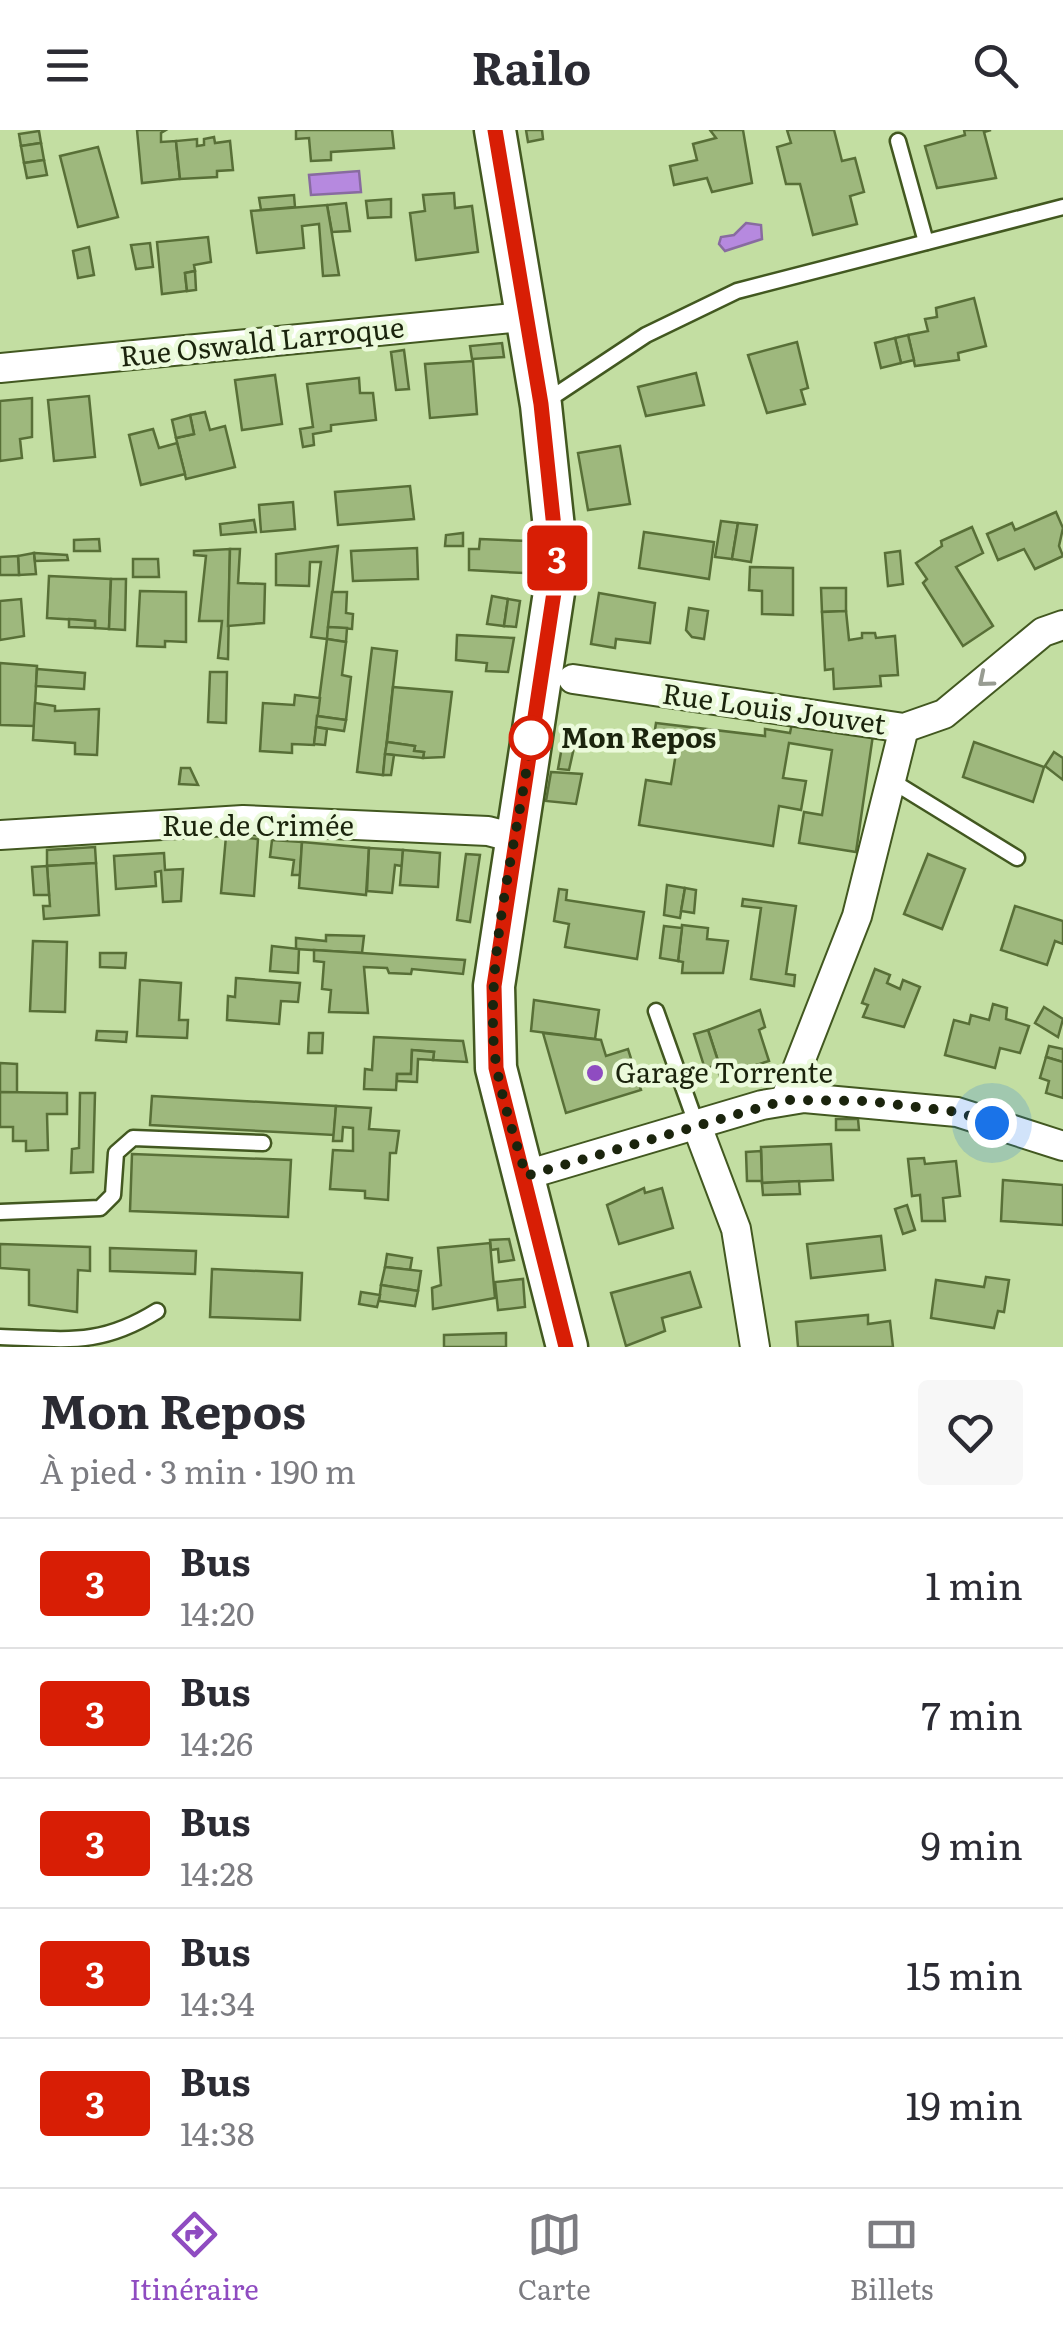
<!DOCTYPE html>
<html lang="fr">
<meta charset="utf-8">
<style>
:root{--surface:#fff;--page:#f7f7f7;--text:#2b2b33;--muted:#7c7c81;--line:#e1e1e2;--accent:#8f4cc1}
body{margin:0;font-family:Literata,serif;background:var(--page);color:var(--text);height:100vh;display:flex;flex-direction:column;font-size:38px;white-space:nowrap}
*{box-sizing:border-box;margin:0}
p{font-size:32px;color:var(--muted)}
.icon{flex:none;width:55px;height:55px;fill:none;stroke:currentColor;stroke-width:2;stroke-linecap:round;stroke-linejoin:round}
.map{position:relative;height:1217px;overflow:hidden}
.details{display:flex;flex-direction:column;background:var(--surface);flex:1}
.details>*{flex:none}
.badge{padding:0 20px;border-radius:8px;font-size:35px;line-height:65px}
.you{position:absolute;width:50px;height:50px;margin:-25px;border:8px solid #fff;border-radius:50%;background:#1a73e8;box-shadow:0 0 0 15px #1a73e833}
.map>.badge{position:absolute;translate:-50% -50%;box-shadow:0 0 0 5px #fff}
.round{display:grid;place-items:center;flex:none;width:105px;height:105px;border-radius:10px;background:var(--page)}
.summary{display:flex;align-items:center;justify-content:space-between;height:170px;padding:0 40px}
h1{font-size:48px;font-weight:700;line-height:75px}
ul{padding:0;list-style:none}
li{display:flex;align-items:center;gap:30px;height:130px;padding:0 40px;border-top:2px solid var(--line)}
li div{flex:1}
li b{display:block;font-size:38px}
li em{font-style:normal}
li .badge{min-width:110px;font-weight:700;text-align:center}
header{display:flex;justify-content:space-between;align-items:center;height:130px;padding:0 40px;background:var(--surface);font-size:45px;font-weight:700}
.tabs{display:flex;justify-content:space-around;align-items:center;height:140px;border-top:2px solid var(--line);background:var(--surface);font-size:28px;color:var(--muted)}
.tabs a{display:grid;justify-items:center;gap:5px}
.tabs .selected{color:var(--accent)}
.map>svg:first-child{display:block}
</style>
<header><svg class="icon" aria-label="menu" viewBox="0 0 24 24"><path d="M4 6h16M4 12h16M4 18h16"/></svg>Railo<svg class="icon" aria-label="search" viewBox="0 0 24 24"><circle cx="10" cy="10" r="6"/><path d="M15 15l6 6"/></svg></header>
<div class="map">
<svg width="1063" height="1217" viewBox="0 0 1063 1217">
<rect width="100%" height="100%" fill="#c3dea2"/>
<g fill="#b689df" stroke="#886ba0" stroke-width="2.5">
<polygon points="359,41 361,62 311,65 309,45"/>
<polygon points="746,93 761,95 762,109 725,121 719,114 721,107 734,105"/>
</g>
<g fill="#9eb87d" stroke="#586f37" stroke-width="2.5">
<polygon points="137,0 166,0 161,3 161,12 176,11 180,49 142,53"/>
<polygon points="296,0 392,0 394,18 331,22 331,30 311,31 309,8 296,9"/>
<polygon points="526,0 542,0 543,9 528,12"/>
<polygon points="710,0 743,0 752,53 712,62 707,48 674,55 670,36 697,30 693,14 716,8"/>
<polygon points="787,0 834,0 842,31 855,28 864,62 850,66 857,94 813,105 800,54 786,54 777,17 791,13"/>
<polygon points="964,0 991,0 984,2 996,48 937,58 925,16 965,5"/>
<polygon points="39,1 41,13 21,16 19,4"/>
<polygon points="214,7 215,13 230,11 233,40 217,41 217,47 180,49 176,11 197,9 197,16 204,15 204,9"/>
<polygon points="41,13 44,30 24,33 21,16"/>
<polygon points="98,17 118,87 78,97 60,26"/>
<polygon points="44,30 47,45 27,48 24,33"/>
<polygon points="454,63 455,78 472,76 478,122 416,130 410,83 425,81 423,65"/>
<polygon points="294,65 295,77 261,80 259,68"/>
<polygon points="391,69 391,87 368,88 366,71"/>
<polygon points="346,73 350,101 332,102 327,75"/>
<polygon points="327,75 339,145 323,146 319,94 302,96 304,118 257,123 251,81"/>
<polygon points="208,107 211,132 194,135 195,141 185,143 187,161 162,164 157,112"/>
<polygon points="150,113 153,137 136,139 131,115"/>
<polygon points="89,117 94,145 78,148 73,121"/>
<polygon points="195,141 196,160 187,161 185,143"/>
<polygon points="974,168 986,216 958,223 959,230 915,236 908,205 928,201 925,189 937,187 936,178"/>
<polygon points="908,205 914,230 901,233 895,208"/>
<polygon points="895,208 901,233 881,238 875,213"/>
<polygon points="797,212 808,258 801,260 805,274 767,283 748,225"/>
<polygon points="502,213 504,227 472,229 470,216"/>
<polygon points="404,220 409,259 396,260 391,222"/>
<polygon points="473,231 477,284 430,288 425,234"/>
<polygon points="696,243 704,275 646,286 638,257"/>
<polygon points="275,245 282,294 242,300 235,250"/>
<polygon points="359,248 360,263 373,263 376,290 331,295 331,301 313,304 314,315 303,317 300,299 313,297 307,254"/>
<polygon points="89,266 95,327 54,331 48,270"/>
<polygon points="32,268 32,307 20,309 22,328 0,331 0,271"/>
<polygon points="205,282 210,300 225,296 235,337 186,349 176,308 194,304 190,285"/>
<polygon points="190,285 194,304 176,308 172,290"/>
<polygon points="153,299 159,318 177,313 185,344 141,355 129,305"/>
<polygon points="620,316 630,374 588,380 578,323"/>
<polygon points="410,356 414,389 338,395 335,362"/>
<polygon points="293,372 295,399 261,402 259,375"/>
<polygon points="1056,382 1063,398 1059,416 1063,426 1035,439 1024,419 998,430 987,404 1012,393 1015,400"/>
<polygon points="254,390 256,402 221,405 220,394"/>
<polygon points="721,391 738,393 732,429 715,427"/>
<polygon points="738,393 757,395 751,432 732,429"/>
<polygon points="972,397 983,423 956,437 993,496 963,516 923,453 927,449 916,433 942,416 941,411"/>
<polygon points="644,402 714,412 709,449 639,438"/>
<polygon points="463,403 463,416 445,416 446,405"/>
<polygon points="99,409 100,421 74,421 74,410"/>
<polygon points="480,409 528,411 524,443 469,440 469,419 479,419"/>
<polygon points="338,416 327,509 311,507 321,432 310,432 309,456 276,455 276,424"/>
<polygon points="417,418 418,449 353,451 351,421"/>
<polygon points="230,419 228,529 218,528 222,491 199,491 206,426 194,425 194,421"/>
<polygon points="230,419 240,419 238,453 265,454 264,493 228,496"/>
<polygon points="900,421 903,454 888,456 885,423"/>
<polygon points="34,423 36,444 19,445 18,426"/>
<polygon points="34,423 67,425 68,430 35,431"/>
<polygon points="18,426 19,445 0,445 0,427"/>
<polygon points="133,429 158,429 159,447 133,447"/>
<polygon points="750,437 793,438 793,485 762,484 762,461 749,460"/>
<polygon points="49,446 111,449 109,499 95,498 95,491 47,488"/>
<polygon points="111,449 126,449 125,500 109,499"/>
<polygon points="821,458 846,458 846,481 822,482"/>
<polygon points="140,461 186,462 186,512 165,511 165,517 137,516"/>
<polygon points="332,462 347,462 346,483 353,484 352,499 328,497"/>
<polygon points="599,463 655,473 650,513 616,509 615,518 591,514"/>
<polygon points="492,466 508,469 504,496 487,494"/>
<polygon points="21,469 24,506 0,510 0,471"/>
<polygon points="508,469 520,471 516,497 504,496"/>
<polygon points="689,478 708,481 704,509 692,507 686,500"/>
<polygon points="846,481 849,510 862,508 862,503 875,503 876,508 895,506 898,545 880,546 881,556 834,559 833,539 825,540 822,482"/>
<polygon points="69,489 95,491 95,498 69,497"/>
<polygon points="328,497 347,498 346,512 327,509"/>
<polygon points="457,505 514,508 508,542 486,541 487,533 456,530"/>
<polygon points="327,509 346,512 342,545 351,547 346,590 317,586"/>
<polygon points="372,518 397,521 383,645 357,642"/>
<polygon points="0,533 37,536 34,596 0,595"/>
<polygon points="37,539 85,543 84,559 36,556"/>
<polygon points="210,542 227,542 226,593 208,592"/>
<polygon points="393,557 452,562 444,627 423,628 424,622 414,621 415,616 387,612"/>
<polygon points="295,565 320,568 314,615 292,614 292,623 260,621 263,573 294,575"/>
<polygon points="35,573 55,576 55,581 99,579 97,625 75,624 75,613 33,610"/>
<polygon points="317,586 346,590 344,601 316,597"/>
<polygon points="656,593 765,606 765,599 790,603 792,593 873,605 856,722 799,713 804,682 822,685 832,620 789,613 783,648 806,651 801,680 779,676 773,716 639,695 646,650 671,654 676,623 652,619"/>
<polygon points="316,597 327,599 325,615 314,614"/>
<polygon points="563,611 575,613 569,640 558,639"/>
<polygon points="387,612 415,616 414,621 424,622 423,628 385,624"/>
<polygon points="974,612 1044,637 1033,672 963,647"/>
<polygon points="1054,622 1063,628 1063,650 1045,636"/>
<polygon points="385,624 394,625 391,645 383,645"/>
<polygon points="181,638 190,638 198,655 179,654"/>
<polygon points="551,642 582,644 576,674 546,671"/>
<polygon points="226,706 258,709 254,766 221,763"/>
<polygon points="272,710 302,712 300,745 292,745 294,730 270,727"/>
<polygon points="302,712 369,718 366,765 299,758"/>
<polygon points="95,717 96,733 47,736 47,720"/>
<polygon points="369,718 403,720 402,736 395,735 392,763 367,761"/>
<polygon points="403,720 440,723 438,757 400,755"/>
<polygon points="164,723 165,740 183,739 181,771 163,772 161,741 155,742 156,756 116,759 114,726"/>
<polygon points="466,724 480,725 470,792 457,790"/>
<polygon points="928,724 965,739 942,799 904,784"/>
<polygon points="96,733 99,785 44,789 43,776 50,776 47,736"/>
<polygon points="47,736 49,765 34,765 32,737"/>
<polygon points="667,755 685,758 680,788 664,785"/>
<polygon points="685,758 696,760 694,783 681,781"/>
<polygon points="559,759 567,760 566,770 644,782 637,829 565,817 569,794 554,791"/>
<polygon points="743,769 796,776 786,844 795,845 794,856 751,849 761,778 742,776"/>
<polygon points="1015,776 1063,791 1063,814 1055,811 1047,835 1001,820"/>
<polygon points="682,795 708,798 707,809 728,811 723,843 682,843 683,832 678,831"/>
<polygon points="664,796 682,798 678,831 660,828"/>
<polygon points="326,805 364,806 362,823 296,819 296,808 326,811"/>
<polygon points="33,811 67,812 65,882 30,881"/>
<polygon points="272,816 299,819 298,843 270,841"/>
<polygon points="314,820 362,823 465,830 463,844 412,839 411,844 389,843 387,838 364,837 368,883 329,882 331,860 322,859 324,832 314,831"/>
<polygon points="100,823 126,823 125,838 100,837"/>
<polygon points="875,839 890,845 887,853 900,859 903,850 920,857 904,897 863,887 868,875 862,873"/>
<polygon points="236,848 300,853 298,872 281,871 279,894 227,890 228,866 235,867"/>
<polygon points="140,850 181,853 179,890 188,890 187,908 137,906"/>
<polygon points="534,870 599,880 595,909 531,901"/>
<polygon points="993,874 1007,878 1006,889 1029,896 1020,923 1000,918 995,938 945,925 954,890 969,894 971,885 989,890"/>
<polygon points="1044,877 1063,889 1058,907 1035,893"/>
<polygon points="760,880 765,897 759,900 769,931 730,943 726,932 719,934 708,900"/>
<polygon points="708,900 719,934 705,939 694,904"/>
<polygon points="97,901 127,902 126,912 96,910"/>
<polygon points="309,903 323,903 322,923 308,923"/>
<polygon points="543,903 601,910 606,926 628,919 641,960 566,983"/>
<polygon points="374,907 463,911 467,932 433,930 434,922 412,920 411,944 397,944 396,960 364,959 365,939 372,940"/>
<polygon points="1049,916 1063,919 1063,932 1046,927"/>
<polygon points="412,920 434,922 433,930 418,929 417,952 397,951 397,944 411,944"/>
<polygon points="1046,927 1063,932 1063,968 1046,963 1049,951 1040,948"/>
<polygon points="726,932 732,946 721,949 716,936"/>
<polygon points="0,933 17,934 17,963 0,962"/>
<polygon points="0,962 67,963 67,984 47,984 48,1020 26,1021 26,1011 13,1011 13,997 0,997"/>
<polygon points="80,963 95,963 93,1042 71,1043 72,1019 79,1018"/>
<polygon points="152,966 336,976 334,1005 150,995"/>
<polygon points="336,976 371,978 369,999 399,1001 396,1023 390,1023 388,1070 365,1068 365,1061 330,1059 333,1020 353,1021 353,998 343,997 342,1011 333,1011"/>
<polygon points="836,989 858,989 859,1000 836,1000"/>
<polygon points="831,1014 833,1050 762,1053 761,1017"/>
<polygon points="761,1021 762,1051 747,1051 746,1022"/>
<polygon points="132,1024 291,1030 288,1087 130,1081"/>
<polygon points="924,1028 925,1034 956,1031 960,1066 943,1068 945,1091 922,1091 920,1065 912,1066 908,1029"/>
<polygon points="1003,1050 1063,1055 1063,1095 1001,1091"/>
<polygon points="799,1051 800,1064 763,1065 762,1053"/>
<polygon points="644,1058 645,1063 662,1058 673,1098 619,1114 607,1075"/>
<polygon points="907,1075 915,1100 903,1104 895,1079"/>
<polygon points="881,1106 885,1140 811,1148 807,1114"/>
<polygon points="509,1109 514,1130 499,1132 498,1119 491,1120 490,1110"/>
<polygon points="490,1113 495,1168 433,1179 432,1158 441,1155 438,1118"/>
<polygon points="0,1114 90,1117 90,1141 78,1140 77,1182 29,1175 29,1140 0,1138"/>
<polygon points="110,1118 196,1121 195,1144 110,1141"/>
<polygon points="387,1124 412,1128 410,1140 385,1137"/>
<polygon points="385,1137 421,1141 418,1161 381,1155"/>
<polygon points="212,1139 302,1143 300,1190 210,1187"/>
<polygon points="690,1142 701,1177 662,1188 665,1201 626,1216 611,1163"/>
<polygon points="986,1147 1009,1150 1004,1182 998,1181 994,1198 931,1188 936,1150 984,1157"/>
<polygon points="523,1149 525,1177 498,1180 495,1152"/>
<polygon points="381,1155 418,1161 415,1176 379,1171"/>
<polygon points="361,1162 380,1165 377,1177 359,1174"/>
<polygon points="868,1185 868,1194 890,1191 893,1217 798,1217 796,1192"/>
<polygon points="506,1203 506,1217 444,1217 444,1205"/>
</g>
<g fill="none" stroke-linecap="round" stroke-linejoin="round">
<g stroke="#425820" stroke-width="19">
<g id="service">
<polyline points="898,11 926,112"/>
<polyline points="545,272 646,205 737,161 1063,77"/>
<polyline points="892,651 1017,728"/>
<polyline points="656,881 697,996"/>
<polyline points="0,1082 100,1078 113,1065 116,1023 133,1008 263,1013"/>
<path d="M0 1207C66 1209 99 1217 157 1181"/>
</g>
</g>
<g stroke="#425820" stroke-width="32">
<g id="minor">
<polyline points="0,238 523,187"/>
<polyline points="573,549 904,598 944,584 1043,502 1063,495"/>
<polyline points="0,705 243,690 488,701 515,708"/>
<polyline points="785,970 857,786 904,598"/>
<polyline points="697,996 736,1099 755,1217"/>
<polyline points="526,1045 762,975 804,968 957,982 1063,1016"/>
</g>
</g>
<g stroke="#425820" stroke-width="45">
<polyline id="secondary" points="495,0 541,275 558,436 494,856 496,938 567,1217"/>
</g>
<use href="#service" stroke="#fff" stroke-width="14"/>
<use href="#minor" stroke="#fff" stroke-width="28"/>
<use href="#secondary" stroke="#fff" stroke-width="40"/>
</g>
<defs><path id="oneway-chevron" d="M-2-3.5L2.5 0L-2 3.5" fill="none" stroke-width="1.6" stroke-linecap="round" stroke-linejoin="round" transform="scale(2.5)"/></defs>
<use stroke="#989c92" href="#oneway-chevron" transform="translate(985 550) rotate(140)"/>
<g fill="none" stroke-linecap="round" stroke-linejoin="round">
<g stroke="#fff" stroke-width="22">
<polyline id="line" points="495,0 541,274 558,436 494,856 496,938 566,1217"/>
</g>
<use href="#line" stroke="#d81e05" stroke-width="15"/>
<path stroke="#1b240d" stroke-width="10" stroke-dasharray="0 18" d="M531 608C519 703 491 800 493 896 493 947 512 997 526 1046L786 970 868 971 957 982 992 993"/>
</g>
<circle fill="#fff" stroke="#d81e05" stroke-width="5" cx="531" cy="608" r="20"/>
<circle fill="#8f4cc1" stroke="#ebfadb" stroke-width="4" cx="595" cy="943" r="10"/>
<g text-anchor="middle" stroke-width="9" stroke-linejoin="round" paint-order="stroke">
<g font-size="28" fill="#1b240d" stroke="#ebfadb">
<text transform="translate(262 212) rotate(-6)" y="10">Rue Oswald Larroque</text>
<text transform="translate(774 579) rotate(8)" y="10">Rue Louis Jouvet</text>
<text x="258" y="706">Rue de Crimée</text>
</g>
<g font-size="28" font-weight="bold" fill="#1b240d" stroke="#ebfadb" text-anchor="start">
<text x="561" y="618">Mon Repos</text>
</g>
<g font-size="28" fill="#1b240d" stroke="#ebfadb" text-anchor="start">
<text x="615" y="953">Garage Torrente</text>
</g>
</g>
</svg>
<div class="you" style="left:992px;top:993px"></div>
<b class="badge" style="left:557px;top:428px;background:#d81e05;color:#fff">3</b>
</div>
<section class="details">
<div class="summary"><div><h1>Mon Repos</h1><p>À pied · 3 min · 190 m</p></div><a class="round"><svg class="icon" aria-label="heart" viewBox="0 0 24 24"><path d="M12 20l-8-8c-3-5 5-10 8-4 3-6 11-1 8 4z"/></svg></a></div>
<ul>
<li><span class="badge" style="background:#d81e05;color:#fff">3</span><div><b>Bus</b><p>14:20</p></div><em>1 min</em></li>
<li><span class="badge" style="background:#d81e05;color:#fff">3</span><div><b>Bus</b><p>14:26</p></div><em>7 min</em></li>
<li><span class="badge" style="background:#d81e05;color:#fff">3</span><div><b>Bus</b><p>14:28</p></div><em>9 min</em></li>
<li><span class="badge" style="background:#d81e05;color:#fff">3</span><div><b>Bus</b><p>14:34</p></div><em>15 min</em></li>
<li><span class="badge" style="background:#d81e05;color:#fff">3</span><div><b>Bus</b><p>14:38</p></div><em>19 min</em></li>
</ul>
</section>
<nav class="tabs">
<a class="selected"><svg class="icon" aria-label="directions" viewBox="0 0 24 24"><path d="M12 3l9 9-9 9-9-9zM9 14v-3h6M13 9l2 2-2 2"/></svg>Itinéraire</a>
<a><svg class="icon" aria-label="map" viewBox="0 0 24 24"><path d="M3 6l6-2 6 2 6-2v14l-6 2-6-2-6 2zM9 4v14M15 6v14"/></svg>Carte</a>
<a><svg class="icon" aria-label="tickets" viewBox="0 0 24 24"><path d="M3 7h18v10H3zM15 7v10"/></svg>Billets</a>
</nav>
